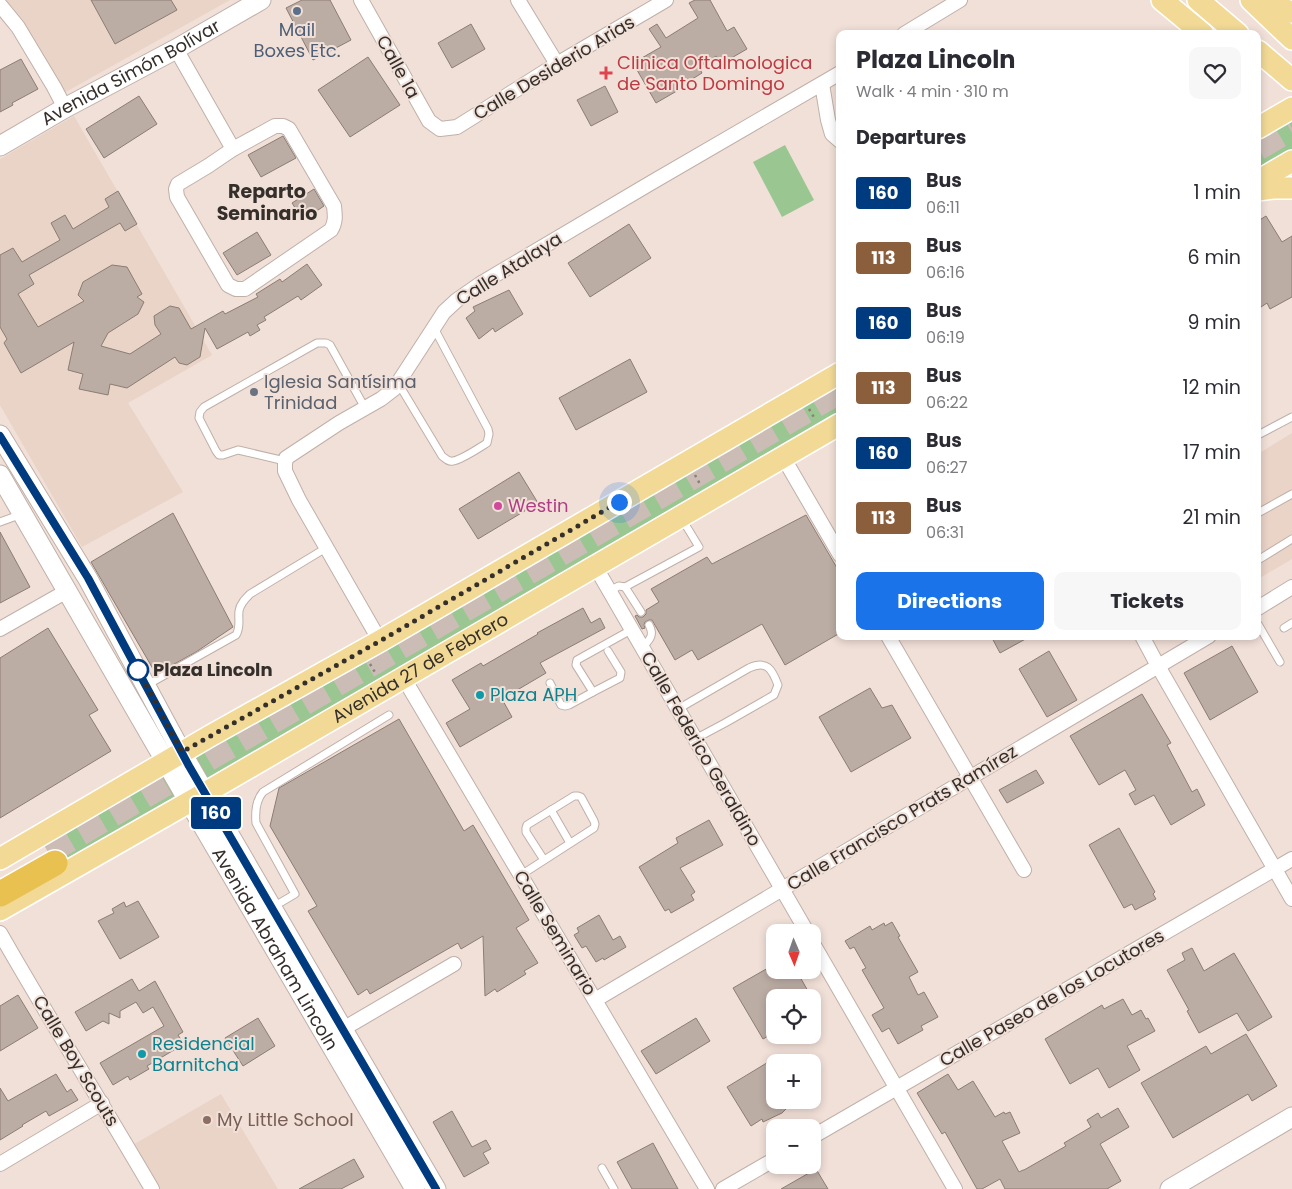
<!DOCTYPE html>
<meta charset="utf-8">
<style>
:root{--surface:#fff;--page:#f7f7f7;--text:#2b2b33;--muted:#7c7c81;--accent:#1a73e8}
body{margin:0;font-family:Poppins,sans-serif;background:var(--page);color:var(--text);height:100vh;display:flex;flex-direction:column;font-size:19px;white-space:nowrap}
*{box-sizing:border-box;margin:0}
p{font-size:16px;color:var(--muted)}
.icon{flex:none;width:28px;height:28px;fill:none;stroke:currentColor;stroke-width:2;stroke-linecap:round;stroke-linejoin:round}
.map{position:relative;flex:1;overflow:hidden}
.sheet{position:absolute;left:836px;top:30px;width:425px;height:610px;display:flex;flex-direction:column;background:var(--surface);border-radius:10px;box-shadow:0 2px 8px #0003}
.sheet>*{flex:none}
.badge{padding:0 10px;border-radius:4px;font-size:18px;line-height:32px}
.needle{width:32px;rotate:178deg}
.fabs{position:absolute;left:766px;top:924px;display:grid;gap:10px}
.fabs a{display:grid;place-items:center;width:55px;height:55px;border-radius:10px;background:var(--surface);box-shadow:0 2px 8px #0003;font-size:25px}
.you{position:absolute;width:25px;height:25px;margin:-12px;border:4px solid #fff;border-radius:50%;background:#1a73e8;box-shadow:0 0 0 8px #1a73e833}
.map>.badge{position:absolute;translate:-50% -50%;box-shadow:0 0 0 2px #fff}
h2{padding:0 20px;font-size:19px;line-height:45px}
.round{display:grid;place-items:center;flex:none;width:52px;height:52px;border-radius:10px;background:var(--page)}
.summary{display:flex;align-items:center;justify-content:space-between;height:85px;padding:0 20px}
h1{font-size:24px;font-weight:700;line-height:38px}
.action{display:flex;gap:10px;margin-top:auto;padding:10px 20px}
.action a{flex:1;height:58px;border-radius:10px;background:var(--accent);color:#fff;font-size:20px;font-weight:700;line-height:58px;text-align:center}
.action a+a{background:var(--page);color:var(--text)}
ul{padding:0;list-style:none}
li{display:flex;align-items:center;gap:15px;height:65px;padding:0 20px}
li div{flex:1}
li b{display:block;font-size:19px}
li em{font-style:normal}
li .badge{min-width:55px;font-weight:700;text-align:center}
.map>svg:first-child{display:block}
</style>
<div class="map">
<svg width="1292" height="1189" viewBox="0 0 1292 1189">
<rect width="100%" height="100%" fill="#f1e0d8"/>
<g fill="#ead3c7">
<polygon points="6,0 230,0 62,94"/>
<polygon points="74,116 212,355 128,403 183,492 82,547 0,405 0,159"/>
<polygon points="1292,433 1292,559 1258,579 1258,454"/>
<polygon points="221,1094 278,1189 156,1189 131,1146"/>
</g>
<g fill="#9ac691">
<polygon points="1292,112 1292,156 1258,176 1258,132"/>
<polygon points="785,145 814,200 782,217 753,162"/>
<polygon points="840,378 840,419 66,868 47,838"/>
</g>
<g fill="#bcada4" stroke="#8b7c74">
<polygon points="91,0 171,0 177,10 115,44"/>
<polygon points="302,0 330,0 351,40 313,60 286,8"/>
<polygon points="695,0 710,0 727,31 734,27 747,49 721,64 716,56 699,67 702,73 681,86 682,88 656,103 633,63 661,47 649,29 657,24 666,38 698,18 689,3"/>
<polygon points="471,24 485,49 452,68 438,43"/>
<polygon points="368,57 400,105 350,137 318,90"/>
<polygon points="21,59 38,89 12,103 13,105 0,112 0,70"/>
<polygon points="605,86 618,112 591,126 577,100"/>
<polygon points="139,96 157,124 104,158 86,129"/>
<polygon points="283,136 296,158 261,177 248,155"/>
<polygon points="314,189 324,206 303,220 292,203"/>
<polygon points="118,191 137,224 125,231 120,223 29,275 34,284 18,294 38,327 84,301 78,295 83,282 112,265 127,267 142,294 137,297 144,302 138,314 108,333 101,346 130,354 161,334 155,325 154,316 170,306 179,308 191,329 223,311 225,314 258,297 256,294 280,279 282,282 307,264 322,285 301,300 298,296 264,317 266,320 257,325 260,330 250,336 248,332 217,349 205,328 200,357 187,365 179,363 175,357 127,388 110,384 108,395 79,389 83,374 68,370 74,342 21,373 4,343 7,339 0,327 0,255 13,248 22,262 60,240 51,223 65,215 73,229 109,207 105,199"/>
<polygon points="1266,216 1282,242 1292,236 1292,297 1270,309 1267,303 1258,309 1258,221"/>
<polygon points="629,224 651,258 590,297 568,263"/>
<polygon points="257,232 271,255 237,275 223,253"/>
<polygon points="509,290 523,314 495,332 493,328 479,339 466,318 475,311 473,307"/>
<polygon points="630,359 647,392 576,430 559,398"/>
<polygon points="519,472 538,503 478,539 459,509"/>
<polygon points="173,513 233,627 196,652 156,674 91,562"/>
<polygon points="806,515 840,573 840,633 785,665 762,624 698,660 692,650 675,660 652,620 649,620 645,622 644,625 645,628 642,629 635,616 637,615 639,617 643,617 646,614 646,610 659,602 651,589 707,557 712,564"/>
<polygon points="0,532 30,587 0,603"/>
<polygon points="583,608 591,623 600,618 605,628 540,663 546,673 502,699 512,717 460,747 446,723 470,709 452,680 481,663 483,666 538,634 537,633"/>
<polygon points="48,628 98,710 89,715 111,751 0,818 0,658"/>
<polygon points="991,636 1031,636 1000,653"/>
<polygon points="1232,646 1258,692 1210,720 1184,673"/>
<polygon points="1049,651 1077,700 1047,717 1019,669"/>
<polygon points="870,688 882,708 892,705 911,738 851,772 819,717"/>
<polygon points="1142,694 1171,743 1167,745 1192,792 1197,789 1205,805 1171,825 1154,795 1135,805 1129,794 1136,790 1125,770 1099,785 1070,736"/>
<polygon points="399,719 464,831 473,825 529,920 516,928 538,963 524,971 526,974 497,992 495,989 485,996 483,936 461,949 458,943 370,994 367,989 358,995 308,911 317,906 270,826 279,788"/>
<polygon points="1036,770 1044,783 1007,803 999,790"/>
<polygon points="709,820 723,845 680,868 695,892 691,895 694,900 671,913 669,909 665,911 639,867 678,843 676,838"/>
<polygon points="1119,828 1155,892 1153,894 1156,899 1135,910 1132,904 1124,908 1089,845"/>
<polygon points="138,901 159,937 120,959 98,921 114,913 112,909 124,902 126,907"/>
<polygon points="599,915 613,940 620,936 626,947 604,960 603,958 596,962 586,946 582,948 574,935 579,932 577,928"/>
<polygon points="892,922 900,936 898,937 918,972 909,977 918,995 924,992 938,1017 921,1026 923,1030 898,1044 889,1028 882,1032 872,1015 884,1008 862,970 866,968 854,947 850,949 845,941 870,926 872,930 884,923 885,926"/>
<polygon points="1192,948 1204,971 1234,953 1272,1017 1248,1031 1237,1013 1199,1033 1187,1011 1189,1010 1167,970 1185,960 1182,953"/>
<polygon points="775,964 775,970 796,970 812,998 775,998 775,1032 763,1039 733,988"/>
<polygon points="132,979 139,991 155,981 183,1032 178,1035 184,1044 147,1066 149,1069 130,1080 128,1076 113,1085 100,1063 164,1026 153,1007 143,1013 136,1002 120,1011 120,1018 109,1013 109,1024 103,1021 86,1031 75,1012"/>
<polygon points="18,995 38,1028 0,1051 0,1006"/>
<polygon points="1123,999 1132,1015 1141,1010 1146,1019 1148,1018 1155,1031 1127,1046 1140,1070 1109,1088 1098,1068 1070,1084 1045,1039 1102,1005 1104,1009"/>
<polygon points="258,1018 275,1046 243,1066 225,1038"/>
<polygon points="696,1018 710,1041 656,1074 641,1051"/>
<polygon points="1246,1034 1277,1086 1252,1101 1248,1094 1173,1138 1141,1083 1206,1046 1211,1054"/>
<polygon points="775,1058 775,1100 795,1100 782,1113 763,1122 762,1119 751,1126 727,1087"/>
<polygon points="56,1074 67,1092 71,1089 78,1100 49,1116 46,1111 22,1125 23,1126 0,1140 0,1088 8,1101"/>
<polygon points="948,1074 958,1090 973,1081 995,1117 1004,1112 1005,1114 1010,1112 1020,1133 1002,1141 1019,1172 1023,1170 1024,1170 1066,1146 1064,1143 1091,1127 1087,1120 1098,1113 1101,1118 1118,1108 1129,1127 1100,1144 1121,1181 1107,1189 1005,1189 1000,1179 982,1189 977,1189 945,1132 942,1134 917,1093"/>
<polygon points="452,1111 472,1147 486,1140 491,1149 483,1153 489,1163 464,1177 433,1122"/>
<polygon points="653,1143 678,1189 632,1189 617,1162"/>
<polygon points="354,1159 364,1177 341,1189 299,1189"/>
<polygon points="816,1169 828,1189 781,1189"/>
</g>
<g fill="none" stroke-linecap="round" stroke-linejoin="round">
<g stroke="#cbbdb5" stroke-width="25" stroke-dasharray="25 12" stroke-linecap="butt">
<polyline points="1258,148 1292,128"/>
<polyline points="48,852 840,391"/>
</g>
<g stroke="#c0b0a8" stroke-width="9">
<g id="lane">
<path d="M398 383 442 456C446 459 448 462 453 461 461 460 479 448 487 443L489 434 488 429 434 328"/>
<polyline points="1258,435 1292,417"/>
<polyline points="285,461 238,450 223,455 219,455 216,451 199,418 200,412 204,407 317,343 326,343 330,345 365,408"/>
<polyline points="1258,513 1292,494"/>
<polyline points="0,522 22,514"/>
<polyline points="1258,560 1292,539"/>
<polyline points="625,587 699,547 682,519"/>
<polyline points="609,591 619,586 625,587 641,612"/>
<polyline points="1258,624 1280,662"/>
<polyline points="1284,628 1292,623"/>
<path d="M642 648C649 640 655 636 649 625"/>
<polyline points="608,651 621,672 620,678 593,692 576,665 577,660 631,630"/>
<polyline points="550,683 561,705 565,706 569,705 593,692"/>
<path d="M147 685 236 635C241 627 238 620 239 611 240 604 245 599 250 594L326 548"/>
<path d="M678 709 749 668C767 660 772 669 778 685L774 695 725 723 695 739"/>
<polyline points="551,810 570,843"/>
<polyline points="521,875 594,828 595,824 594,821 581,797 578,796 574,796 527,825 526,828 526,832 544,860"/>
<path d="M273 907 295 894 256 823C255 812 256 800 263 792L389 715"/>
<polyline points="602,1168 614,1189"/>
</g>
</g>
<g stroke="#c0b0a8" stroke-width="16">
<g id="street">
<polyline points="361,0 429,121 440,129 457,127 557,64 666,0"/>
<polyline points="518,0 557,64"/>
<polyline points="0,5 18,27 54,87 65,108"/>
<polyline points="904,34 960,0"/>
<polyline points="176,49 233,149"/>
<polyline points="822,84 828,120 832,134 840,141"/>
<path d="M275 126H283L289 129 334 206C335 215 336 222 331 230L245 289H236L228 285 177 197 176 189 178 184 208 166 233 149Z"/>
<polyline points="783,457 840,555"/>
<polyline points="595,566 807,932"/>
<polyline points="1258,608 1292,587"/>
<polyline points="0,629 67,591"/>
<polyline points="888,636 1024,870"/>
<polyline points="1142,636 1158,666 1292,899"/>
<polyline points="380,641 299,500 285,471 285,464 286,458 339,423 381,399 394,389 444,312 457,300 480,284 649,184 840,73"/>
<polyline points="403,677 707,1189"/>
<path d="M0 933C49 1019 102 1103 152 1189"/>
<polyline points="812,942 955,1189"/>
<polyline points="595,1000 1209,636"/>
<polyline points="343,1029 454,964"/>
<polyline points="812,1137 1292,859"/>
<polyline points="0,1164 102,1103"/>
<polyline points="723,1189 775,1159"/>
</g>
</g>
<g stroke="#c0b0a8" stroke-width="21">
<g id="secondary">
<path id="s1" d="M0 146 65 108 176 49 261 0"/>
<polyline points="0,435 88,579 182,753 205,793 436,1189"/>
<path id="s2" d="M0 475 189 802 415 1189"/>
<polyline points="1170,1189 1292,1117"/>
</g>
</g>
<g stroke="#fff" stroke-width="24">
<g id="primary">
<polyline points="1162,0 1203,34"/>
<polyline points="1198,0 1238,34"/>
<polyline points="1251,0 1292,39"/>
<polyline points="1257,0 1292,12"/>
<polyline points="1258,51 1292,80"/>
<polyline points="1258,128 1292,108"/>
<polyline points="1258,181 1292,161"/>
<polyline points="1258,190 1273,188 1292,188"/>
<polyline points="0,859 210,736 380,641 840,373"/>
<path id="s3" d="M0 910 205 793 840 424"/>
</g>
</g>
<g stroke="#fff" stroke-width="28">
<polyline id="highway" points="0,894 55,863"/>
</g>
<g stroke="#8b807a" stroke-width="2.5" stroke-dasharray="2.5 4" stroke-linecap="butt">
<polyline points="809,409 815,419"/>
<polyline points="695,475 701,486"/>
<polyline points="370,664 376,674"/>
</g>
<use href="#lane" stroke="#fff" stroke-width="7"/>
<use href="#street" stroke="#fff" stroke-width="14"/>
<use href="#secondary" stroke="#fff" stroke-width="19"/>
<use href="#primary" stroke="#f2da96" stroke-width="21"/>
<use href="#highway" stroke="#e9c150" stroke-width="25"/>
</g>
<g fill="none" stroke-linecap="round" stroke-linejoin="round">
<g stroke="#fff" stroke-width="11">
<polyline id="line" points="0,436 88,578 189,766 436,1189"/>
</g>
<use href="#line" stroke="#003b80" stroke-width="8"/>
<polyline stroke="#352f2b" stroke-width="5" stroke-dasharray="0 9" points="138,670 182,752 380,641 619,502"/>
</g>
<circle fill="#5c6f8a" stroke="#f1e0d8" stroke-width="2" cx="297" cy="11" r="5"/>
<path fill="#e0444e" stroke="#f1e0d8" stroke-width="2" d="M603.5 65.5h5v5h5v5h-5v5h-5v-5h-5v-5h5z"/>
<circle fill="#6b7280" stroke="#f1e0d8" stroke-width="2" cx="254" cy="392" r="5"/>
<circle fill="#d1479c" stroke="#f1e0d8" stroke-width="2" cx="498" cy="506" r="5"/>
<circle fill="#fff" stroke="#003b80" stroke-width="2.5" cx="138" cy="670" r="10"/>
<g fill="#0f9aa8" stroke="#f1e0d8" stroke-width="2">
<circle cx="480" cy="695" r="5"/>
<circle cx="142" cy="1054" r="5"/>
</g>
<circle fill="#8d6e63" stroke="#f1e0d8" stroke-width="2" cx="207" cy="1120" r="5"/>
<g text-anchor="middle" stroke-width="4" stroke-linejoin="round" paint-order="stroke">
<g font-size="18" fill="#4e5e75" stroke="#f1e0d8">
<text x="297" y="36">Mail<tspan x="297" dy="21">Boxes Etc.</tspan></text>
</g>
<g font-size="18" fill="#be3a42" stroke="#f1e0d8" text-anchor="start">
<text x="617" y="69">Clinica Oftalmologica<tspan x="617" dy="21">de Santo Domingo</tspan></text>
</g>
<g font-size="18" fill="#352f2b" stroke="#f1e0d8">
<text transform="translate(398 67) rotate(61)" y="6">Calle 1a</text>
<text transform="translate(554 68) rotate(-31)" y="6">Calle Desiderio Arias</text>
<text dy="6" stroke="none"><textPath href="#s1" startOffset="150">Avenida Simón Bolívar</textPath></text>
<text transform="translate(509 269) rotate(-32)" y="6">Calle Atalaya</text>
<text dy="6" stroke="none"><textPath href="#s3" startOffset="485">Avenida 27 de Febrero</textPath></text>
<text transform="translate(701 749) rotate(60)" y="6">Calle Federico Geraldino</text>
<text transform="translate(902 818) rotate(-31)" y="6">Calle Francisco Prats Ramírez</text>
<text transform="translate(555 933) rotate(59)" y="6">Calle Seminario</text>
<text dy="6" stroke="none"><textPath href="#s2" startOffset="548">Avenida Abraham Lincoln</textPath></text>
<text transform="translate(1052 998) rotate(-30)" y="6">Calle Paseo de los Locutores</text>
<text transform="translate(76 1061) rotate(59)" y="6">Calle Boy Scouts</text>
</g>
<g font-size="18" fill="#5b616d" stroke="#f1e0d8" text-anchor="start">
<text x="264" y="388">Iglesia Santísima<tspan x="264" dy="21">Trinidad</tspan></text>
</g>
<g font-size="18" fill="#b23c85" stroke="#f1e0d8" text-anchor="start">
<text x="508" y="512">Westin</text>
</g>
<g font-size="18" font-weight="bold" fill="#352f2b" stroke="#f1e0d8" text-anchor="start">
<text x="153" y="676">Plaza Lincoln</text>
</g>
<g font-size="18" fill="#0d838f" stroke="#f1e0d8" text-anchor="start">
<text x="490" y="701">Plaza APH</text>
<text x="152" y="1050">Residencial<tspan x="152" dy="21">Barnitcha</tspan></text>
</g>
<g font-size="18" fill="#785e54" stroke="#f1e0d8" text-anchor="start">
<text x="217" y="1126">My Little School</text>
</g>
<g font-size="19" font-weight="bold" fill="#352f2b" stroke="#f1e0d8">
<text x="267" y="198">Reparto<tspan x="267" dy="22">Seminario</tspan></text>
</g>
</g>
</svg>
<div class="fabs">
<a><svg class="needle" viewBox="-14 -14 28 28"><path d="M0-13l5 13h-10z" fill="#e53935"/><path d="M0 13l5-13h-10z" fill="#7c7c81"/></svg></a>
<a><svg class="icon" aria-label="locate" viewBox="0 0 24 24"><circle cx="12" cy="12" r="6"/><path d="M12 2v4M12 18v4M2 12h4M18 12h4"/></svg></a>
<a>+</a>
<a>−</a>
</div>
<div class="you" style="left:619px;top:502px"></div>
<b class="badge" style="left:216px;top:813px;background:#003b80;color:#fff">160</b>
<section class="sheet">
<div class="summary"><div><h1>Plaza Lincoln</h1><p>Walk · 4 min · 310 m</p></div><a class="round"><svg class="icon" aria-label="heart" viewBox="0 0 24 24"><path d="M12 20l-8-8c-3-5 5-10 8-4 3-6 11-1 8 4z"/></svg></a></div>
<h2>Departures</h2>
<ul>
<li><span class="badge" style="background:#003b80;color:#fff">160</span><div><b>Bus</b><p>06:11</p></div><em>1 min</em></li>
<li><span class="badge" style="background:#8b5e3c;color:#fff">113</span><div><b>Bus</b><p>06:16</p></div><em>6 min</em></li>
<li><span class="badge" style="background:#003b80;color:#fff">160</span><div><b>Bus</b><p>06:19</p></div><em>9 min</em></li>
<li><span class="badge" style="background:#8b5e3c;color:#fff">113</span><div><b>Bus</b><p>06:22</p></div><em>12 min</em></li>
<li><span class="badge" style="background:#003b80;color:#fff">160</span><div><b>Bus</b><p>06:27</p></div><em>17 min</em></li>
<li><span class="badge" style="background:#8b5e3c;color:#fff">113</span><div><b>Bus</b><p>06:31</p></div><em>21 min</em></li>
</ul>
<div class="action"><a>Directions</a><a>Tickets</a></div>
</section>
</div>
